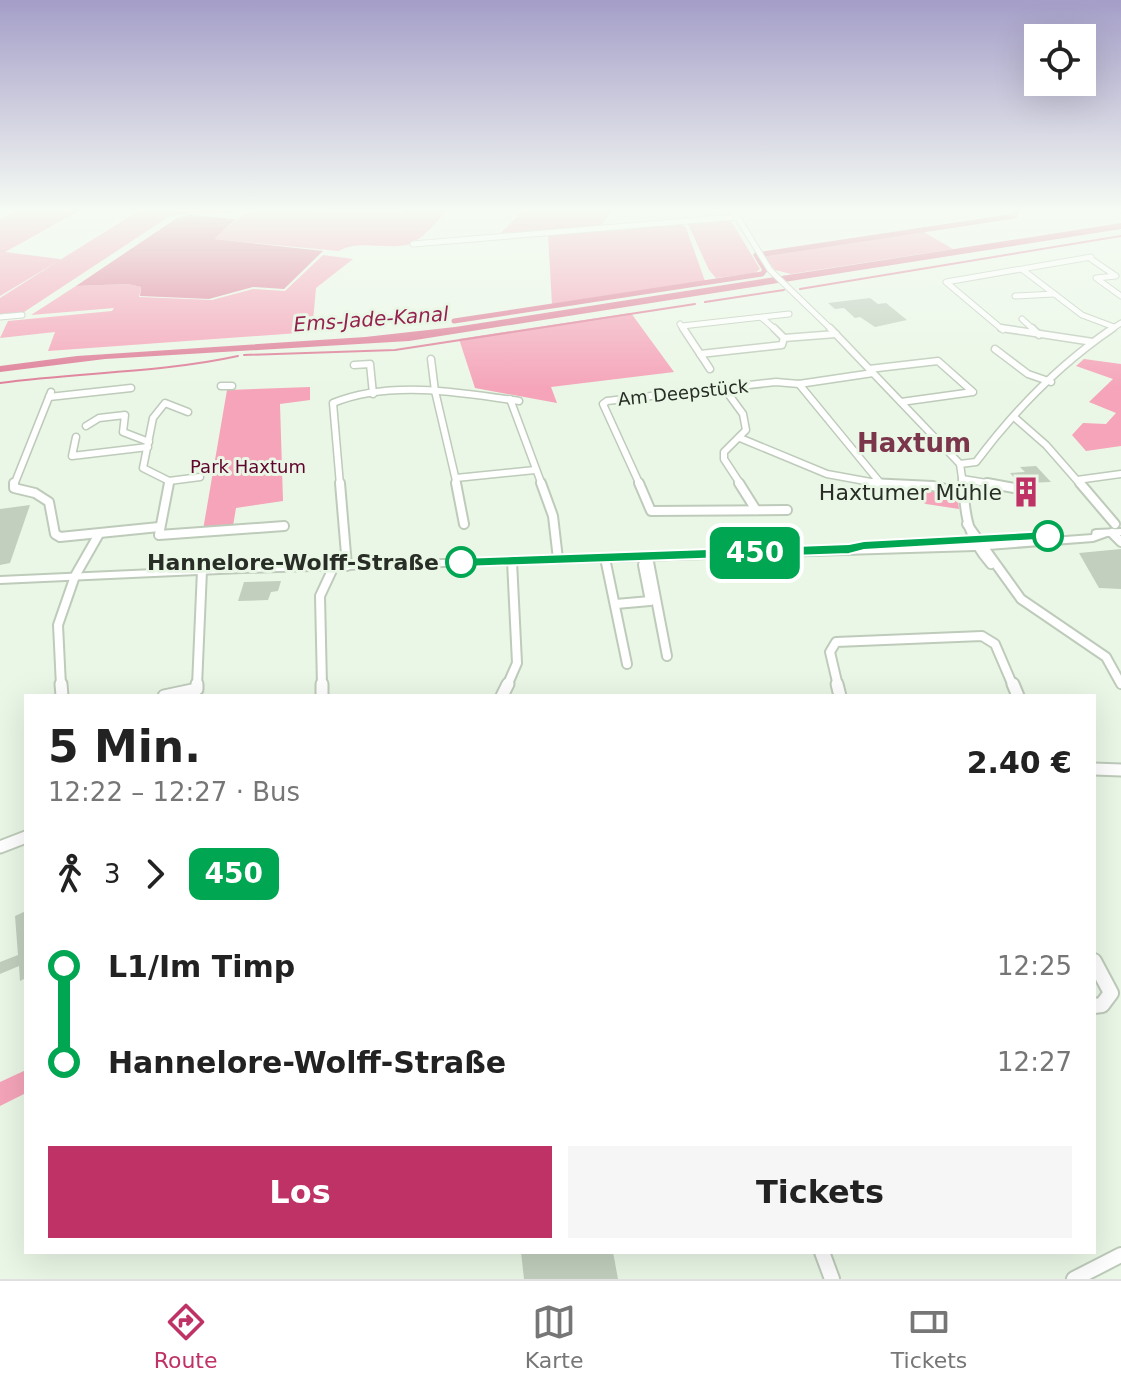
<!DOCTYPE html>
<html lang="de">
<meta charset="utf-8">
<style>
:root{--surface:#fff;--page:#f6f6f6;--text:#222;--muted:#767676;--line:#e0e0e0;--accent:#bf3266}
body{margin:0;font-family:"DejaVu Sans",sans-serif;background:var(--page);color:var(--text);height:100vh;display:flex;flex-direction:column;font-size:30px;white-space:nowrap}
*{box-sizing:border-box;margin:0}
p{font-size:26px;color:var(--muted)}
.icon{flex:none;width:44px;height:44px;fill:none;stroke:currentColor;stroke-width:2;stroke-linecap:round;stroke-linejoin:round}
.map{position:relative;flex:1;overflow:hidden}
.panel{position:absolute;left:24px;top:694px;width:1072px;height:560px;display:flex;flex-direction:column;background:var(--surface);border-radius:0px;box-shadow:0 8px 32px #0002}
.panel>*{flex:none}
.badge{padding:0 16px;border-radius:12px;font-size:28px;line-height:52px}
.controls{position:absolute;left:1024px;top:24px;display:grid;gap:16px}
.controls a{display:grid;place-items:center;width:72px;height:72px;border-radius:0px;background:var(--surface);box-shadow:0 8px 32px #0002;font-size:40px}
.map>.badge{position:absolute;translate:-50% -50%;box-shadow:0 0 0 4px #fff}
.legs{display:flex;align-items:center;gap:12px;height:88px;padding:0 24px;font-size:26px}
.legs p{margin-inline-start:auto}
.head{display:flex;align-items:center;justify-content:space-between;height:136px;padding:0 24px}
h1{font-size:44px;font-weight:700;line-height:60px}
.primary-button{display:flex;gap:16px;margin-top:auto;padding:16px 24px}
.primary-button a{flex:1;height:92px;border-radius:0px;background:var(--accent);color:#fff;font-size:32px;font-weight:700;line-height:92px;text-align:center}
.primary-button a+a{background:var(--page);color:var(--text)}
ul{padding:0 24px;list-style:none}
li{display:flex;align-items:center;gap:28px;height:96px;font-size:30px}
li i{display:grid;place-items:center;width:12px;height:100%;margin:0 10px;background:currentColor}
li i::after{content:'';width:20px;height:20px;margin:-10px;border:6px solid;border-radius:50%;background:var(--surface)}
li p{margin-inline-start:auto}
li:first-child i{background:linear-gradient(#0000 50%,currentColor 0)}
li:last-child i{background:linear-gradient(currentColor 50%,#0000 0)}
.tabs{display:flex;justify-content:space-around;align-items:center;height:112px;border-top:2px solid var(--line);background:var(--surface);font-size:22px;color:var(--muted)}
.tabs a{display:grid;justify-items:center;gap:4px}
.tabs .on{color:var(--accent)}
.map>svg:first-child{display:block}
</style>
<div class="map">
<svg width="1121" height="1279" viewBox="0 0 1121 1279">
<rect width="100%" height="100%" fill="#eaf7e6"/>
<g fill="#f5a4b9">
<path d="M17 210H81L5 252 60 259V260L140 210H251C224 216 197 211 170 216L21 314 0 316V298L60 260 0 296V219Z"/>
<path d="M262 210 400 213 406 210H449C438 220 423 239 410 244 386 251 361 239 339 251L213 239 244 214Z"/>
<polygon points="523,210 612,210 601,226 498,236"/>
<polygon points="730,219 760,269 755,273 716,278 709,270 687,222"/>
<polygon points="681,223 686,228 705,281 552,304 548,235"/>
<polygon points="924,232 953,249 791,274 775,270 763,255"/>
<polygon points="323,255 353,259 316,288 312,332 48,351 55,332 0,338 8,321 112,311 114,308 31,315 76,286 128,284 141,287 139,297 212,300 253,289 285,291"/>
<polygon points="631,313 674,372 551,387 557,403 475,388 459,339"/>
<polygon points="1084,359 1121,364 1121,446 1086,451 1072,435 1083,423 1106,424 1116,413 1089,402 1113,379 1076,366"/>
<polygon points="310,387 310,400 280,404 283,501 236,508 233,526 203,530 227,390"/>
<polygon points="913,487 957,494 959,509 926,504 892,488"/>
<polygon points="26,1070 26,1093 0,1106 0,1082"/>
</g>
<g fill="#df7e99">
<polygon points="189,215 236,219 214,239 323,251 284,289 253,287 209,299 140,296 141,287 128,284 76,286 177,218"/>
<polygon points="1121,223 1121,229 409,341 105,359 0,372 0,366 77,356 365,337 455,327"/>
</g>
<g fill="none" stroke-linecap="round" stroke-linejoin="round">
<g stroke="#df7e99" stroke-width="2">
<polyline points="800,289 1121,236"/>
<polyline points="705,302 784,290"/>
<polyline points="244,355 395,350 695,304"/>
<path d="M0 383C79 372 160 373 238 356"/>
</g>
<g stroke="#df7e99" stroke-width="5">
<polyline points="763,254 1015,216 1017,210"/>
<polyline points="454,321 762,274 765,270 756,255"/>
</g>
</g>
<g fill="#c2cfbe">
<polygon points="870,298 878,304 886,303 907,320 875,327 860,317 855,318 844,308 835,309 828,303"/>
<polygon points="1036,466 1051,482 1027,483 1033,497 1031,498 1020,492 1023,488 1010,473 1025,472 1020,467"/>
<polygon points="30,505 10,563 0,565 0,509"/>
<polygon points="1121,549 1121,589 1099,588 1079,553"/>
<polygon points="281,581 278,591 271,592 268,600 238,601 244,582"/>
<polygon points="26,911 26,978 20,981 19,966 0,974 0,962 18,955 15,916"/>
<polygon points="521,1252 613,1252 618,1279 524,1279"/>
</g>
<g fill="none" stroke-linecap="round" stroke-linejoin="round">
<g stroke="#becbba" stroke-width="7">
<g id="minor-far4">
<polyline points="733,210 770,270 832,330"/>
<polyline points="413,244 735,217"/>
<polyline points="1091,259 1116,276 1096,278 1121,296"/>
<polyline points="1023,270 1082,315 1114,327"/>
<polyline points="1015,296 1054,294"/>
<polyline points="0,317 22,315"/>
<polyline points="762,318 776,330"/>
<polyline points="1022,319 1034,330"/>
<polyline points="680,324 684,330"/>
<polyline points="682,326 789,314"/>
<polyline points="1003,330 946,282 1091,257"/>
<polyline points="1110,330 1121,323"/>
</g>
</g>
<g stroke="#becbba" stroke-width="9">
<g id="minor-far3">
<polyline points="683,328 710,369"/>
<polyline points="774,328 784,338 836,334"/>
<polyline points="830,328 960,464"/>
<polyline points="1001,328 1093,342"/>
<polyline points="1032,328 1039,335"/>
<polyline points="995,349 1028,374 1051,382"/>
<polyline points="700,354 782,345 784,338"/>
<polyline points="431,359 435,391 457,485"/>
<polyline points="354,365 370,364 373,394"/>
<polyline points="869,369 938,361 973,392 901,402"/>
<polyline points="799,384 882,485"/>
<polyline points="221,386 232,386"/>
<polyline points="724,388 743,414 746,430 724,452 724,459 741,485"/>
<polyline points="49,397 131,388"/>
<polyline points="510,399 542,485"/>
<polyline points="1014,417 1046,445 1081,485"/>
<polyline points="86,426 99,418 125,415 123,432 149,442"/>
<polyline points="76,437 72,456 148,447"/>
<polyline points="740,438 827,474 887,485"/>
<path d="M960 464 976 462C1014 411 1060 364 1113 328"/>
<polyline points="960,464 963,485"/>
<polyline points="456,478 535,470"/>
<polyline points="962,479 999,485"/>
<polyline points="1077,480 1121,474"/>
<polyline points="169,481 200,477"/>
<polyline points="14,485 51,392"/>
<polyline points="168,485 169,481 143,468 153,418 165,403 188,412"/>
<path d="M340 485 333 403C389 380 460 392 519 401"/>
<polyline points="640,485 603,404 607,401 776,382 799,384 873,373"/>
</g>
</g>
<g stroke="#becbba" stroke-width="12">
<g id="minor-far2">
<polyline points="14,483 14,488 35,493 49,502 55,534 60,537 159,527"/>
<polyline points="169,483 159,535 284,526"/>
<polyline points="340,483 347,566"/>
<polyline points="456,483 464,524"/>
<polyline points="541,483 553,516 558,559"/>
<polyline points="639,483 651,511 787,510"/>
<polyline points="739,483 756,510"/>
<polyline points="869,483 933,486 963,493"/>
<path d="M963 483C965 517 968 538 991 564"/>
<polyline points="987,483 1014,488"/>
<polyline points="1080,483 1115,524"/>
<polyline points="967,524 1021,599 1106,657 1121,684"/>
<polyline points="1112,533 1121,542"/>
<polyline points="648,557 667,656"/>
<polyline points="605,558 627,664"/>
<polyline points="616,604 650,601 643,565"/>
<polyline points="61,686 58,625 75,576 99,534"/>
<polyline points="197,686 202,570"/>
<polyline points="322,686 320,596 334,566"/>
<polyline points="507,686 517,663 512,561"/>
<polyline points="838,686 830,652 836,642 982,636 995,644 1013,686"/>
</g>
</g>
<g stroke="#becbba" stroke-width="15">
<g id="minor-far1">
<polyline points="61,684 62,696"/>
<polyline points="322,684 322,696"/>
<polyline points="837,684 840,696"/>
<polyline points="1013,684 1018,696"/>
<polyline points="164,696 197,689 197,684"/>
<polyline points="502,696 508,684"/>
<polyline points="1094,769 1121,770"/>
<polyline points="0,847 26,837"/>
</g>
</g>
<g stroke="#becbba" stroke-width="18">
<g id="minor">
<polyline points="1094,961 1111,993 1102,1005 1094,1006"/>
<polyline points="822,1252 832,1279"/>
<polyline points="1074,1279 1121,1255"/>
</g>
</g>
<g stroke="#becbba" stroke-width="4">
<polygon id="major" points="1121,529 1121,535 1107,536 1093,541 975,550 242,572 0,583 0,577 242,566 975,544 1092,535 1093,531 1096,530"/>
</g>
<use href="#minor-far4" stroke="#fff" stroke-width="5"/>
<use href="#minor-far3" stroke="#fff" stroke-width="6"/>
<use href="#minor-far2" stroke="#fff" stroke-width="8"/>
<use href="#minor-far1" stroke="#fff" stroke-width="11"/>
<use href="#minor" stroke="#fff" stroke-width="14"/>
<use href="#major" fill="#fff" fill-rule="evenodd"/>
</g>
<linearGradient id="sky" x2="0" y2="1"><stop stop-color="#a49ec8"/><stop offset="0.54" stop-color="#f6fbf4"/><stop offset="1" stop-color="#f6fbf4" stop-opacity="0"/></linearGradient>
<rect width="1121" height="389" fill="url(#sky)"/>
<polygon fill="#00a651" stroke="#fff" stroke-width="2" points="1048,531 1055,536 1053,539 864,550 849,554 461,567 454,562 461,558 849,544 864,541"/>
<defs>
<g id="building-bare" transform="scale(2.4)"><path d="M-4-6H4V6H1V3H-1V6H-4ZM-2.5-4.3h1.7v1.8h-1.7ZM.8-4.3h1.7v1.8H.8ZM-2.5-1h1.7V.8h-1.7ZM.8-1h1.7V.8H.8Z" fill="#bf3266" stroke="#eaf7e6" stroke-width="2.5" paint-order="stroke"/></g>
</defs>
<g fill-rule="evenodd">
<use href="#building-bare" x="1026" y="492"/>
</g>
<g fill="#fff" stroke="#00a651" stroke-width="4">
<circle cx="1048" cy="536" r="14"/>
<circle cx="461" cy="562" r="14"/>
</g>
<g text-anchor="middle" stroke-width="6" stroke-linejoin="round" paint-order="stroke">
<g font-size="18" fill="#282d26" stroke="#eaf7e6">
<text transform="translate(683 393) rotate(-6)" y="6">Am Deepstück</text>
</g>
<g font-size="18" fill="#5f042c" stroke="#eaf7e6">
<text x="248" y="473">Park Haxtum</text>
</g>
<g font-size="20" font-style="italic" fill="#95214e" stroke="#eaf7e6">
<text transform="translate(371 319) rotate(-4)" y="7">Ems-Jade-Kanal</text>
</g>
<g font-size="22" fill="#282d26" stroke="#eaf7e6" text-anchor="end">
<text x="1002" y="500">Haxtumer Mühle</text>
</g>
<g font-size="22" font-weight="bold" fill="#282d26" stroke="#eaf7e6" text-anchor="end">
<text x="439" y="570">Hannelore-Wolff-Straße</text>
</g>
<g font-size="26" font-weight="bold" fill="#7c364c" stroke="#eaf7e6">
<text x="914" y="452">Haxtum</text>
</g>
</g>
</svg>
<div class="controls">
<a><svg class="icon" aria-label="locate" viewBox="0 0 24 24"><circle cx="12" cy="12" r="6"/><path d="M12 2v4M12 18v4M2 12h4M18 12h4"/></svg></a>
</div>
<b class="badge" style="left:755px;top:553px;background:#00a651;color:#fff">450</b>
<section class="panel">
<div class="head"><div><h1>5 Min.</h1><p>12:22 – 12:27 · Bus</p></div><b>2.40 €</b></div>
<div class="legs"><svg class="icon" aria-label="walk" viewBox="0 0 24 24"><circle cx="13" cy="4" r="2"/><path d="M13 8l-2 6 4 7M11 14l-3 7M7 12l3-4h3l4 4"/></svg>3<svg class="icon" aria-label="forward" viewBox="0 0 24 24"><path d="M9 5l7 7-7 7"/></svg><b class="badge" style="background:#00a651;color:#fff">450</b></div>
<ul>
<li><i style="color:#00a651"></i><b>L1/Im Timp</b><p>12:25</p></li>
<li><i style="color:#00a651"></i><b>Hannelore-Wolff-Straße</b><p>12:27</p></li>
</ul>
<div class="primary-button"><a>Los</a><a>Tickets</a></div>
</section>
</div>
<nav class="tabs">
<a class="on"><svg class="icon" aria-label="directions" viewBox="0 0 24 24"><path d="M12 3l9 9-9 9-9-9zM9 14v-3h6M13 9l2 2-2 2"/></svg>Route</a>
<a><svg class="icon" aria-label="map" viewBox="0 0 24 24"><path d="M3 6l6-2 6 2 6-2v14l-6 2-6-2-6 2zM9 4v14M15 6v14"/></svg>Karte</a>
<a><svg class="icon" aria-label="tickets" viewBox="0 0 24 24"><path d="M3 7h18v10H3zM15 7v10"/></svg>Tickets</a>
</nav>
